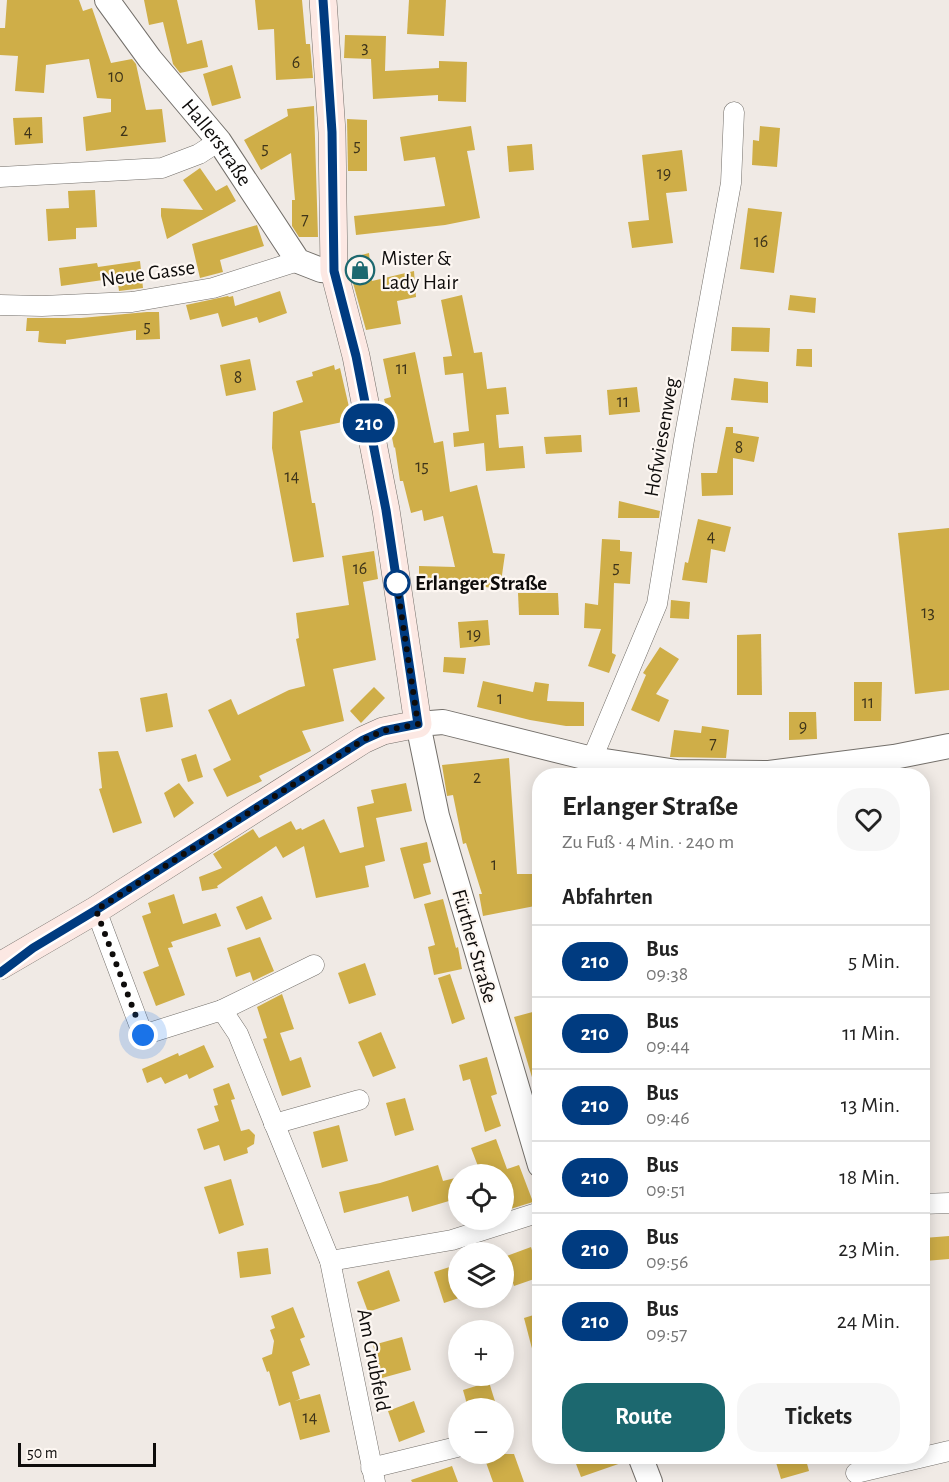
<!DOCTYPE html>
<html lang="de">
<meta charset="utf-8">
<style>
:root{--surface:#fff;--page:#f6f6f6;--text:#222;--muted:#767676;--line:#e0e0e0;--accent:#1c686f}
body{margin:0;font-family:"Alegreya Sans",sans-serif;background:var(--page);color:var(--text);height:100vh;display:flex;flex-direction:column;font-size:22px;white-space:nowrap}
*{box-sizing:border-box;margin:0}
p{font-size:20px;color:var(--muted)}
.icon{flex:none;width:33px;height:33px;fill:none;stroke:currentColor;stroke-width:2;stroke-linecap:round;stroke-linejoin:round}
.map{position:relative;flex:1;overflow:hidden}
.details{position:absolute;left:532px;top:768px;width:398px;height:696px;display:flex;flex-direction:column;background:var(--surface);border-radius:24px;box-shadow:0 3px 15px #0003}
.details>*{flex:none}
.badge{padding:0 12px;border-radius:20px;font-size:21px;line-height:39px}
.tools{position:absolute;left:448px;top:1164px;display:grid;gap:12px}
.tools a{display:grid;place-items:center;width:66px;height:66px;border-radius:50%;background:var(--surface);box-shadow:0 3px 15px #0003;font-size:30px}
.scale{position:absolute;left:18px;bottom:15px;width:138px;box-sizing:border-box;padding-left:6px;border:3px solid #0e0c0b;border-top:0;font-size:16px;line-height:21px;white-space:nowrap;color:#0e0c0b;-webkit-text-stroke:4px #fdf7f2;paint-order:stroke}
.you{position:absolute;width:30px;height:30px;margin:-15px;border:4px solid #fff;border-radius:50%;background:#1a73e8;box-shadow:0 0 0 9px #1a73e833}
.map>.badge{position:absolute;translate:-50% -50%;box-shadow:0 0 0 3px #fff}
h2{padding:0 30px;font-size:22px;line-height:54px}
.round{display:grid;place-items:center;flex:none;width:63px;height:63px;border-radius:24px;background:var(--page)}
.head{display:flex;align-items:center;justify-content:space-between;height:102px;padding:0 30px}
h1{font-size:28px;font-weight:700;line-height:45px}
.button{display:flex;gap:12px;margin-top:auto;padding:12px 30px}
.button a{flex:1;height:69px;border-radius:24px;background:var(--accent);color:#fff;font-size:24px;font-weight:700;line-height:69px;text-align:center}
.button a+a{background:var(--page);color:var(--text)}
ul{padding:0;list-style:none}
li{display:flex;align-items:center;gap:18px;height:72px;padding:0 30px;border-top:2px solid var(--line)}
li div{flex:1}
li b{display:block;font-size:22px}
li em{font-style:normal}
li .badge{min-width:66px;font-weight:700;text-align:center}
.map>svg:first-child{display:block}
</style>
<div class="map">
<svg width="949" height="1482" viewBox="0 0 949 1482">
<rect width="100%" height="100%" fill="#f0eae5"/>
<g fill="#cfae48">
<polygon points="7,0 79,0 83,11 92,8 111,63 132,59 136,64 146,110 162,109 166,142 86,151 83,117 111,112 111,99 97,98 89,59 46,65 44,93 15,91 18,56 0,55 0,28 5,28"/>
<polygon points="144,0 177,0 187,44 202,40 208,67 180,73 173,64 163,22 149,25"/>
<polygon points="255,0 302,0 306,44 310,44 313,78 276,80 274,29 258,30"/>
<polygon points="409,0 446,0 444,36 407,34"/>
<polygon points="345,35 386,36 385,71 439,68 439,61 467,62 466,102 438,101 438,95 373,99 371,59 344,58"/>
<polygon points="232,65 241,98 212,106 203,74"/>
<polygon points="314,106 318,237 299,237 292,226 292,200 295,200 291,153 261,170 244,140 288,116 287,109"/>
<polygon points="42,117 43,143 15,145 13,118"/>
<polygon points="347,119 367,120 367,171 348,171"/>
<polygon points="471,126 475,150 467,151 480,218 445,225 356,235 354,216 445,206 435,157 404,161 400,137"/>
<polygon points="760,126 780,128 777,167 752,165 753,140 759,141"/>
<polygon points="532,144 534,170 509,172 507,146"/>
<polygon points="682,150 687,191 666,193 673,243 632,248 628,222 649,220 642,155"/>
<polygon points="200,168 216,191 227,185 236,201 167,239 161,216 161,208 203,210 183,180"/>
<polygon points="95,190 97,227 76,228 76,239 48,241 46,209 69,208 68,191"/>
<polygon points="748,208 782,212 774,273 740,269"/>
<polygon points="257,225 264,246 220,260 223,272 200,278 192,244"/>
<polygon points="369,253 372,281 414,271 416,297 397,301 401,324 366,330 350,272 350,258"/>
<polygon points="140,261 143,288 119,291 117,278 61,286 59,268 97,263 98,267"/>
<polygon points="280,291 287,313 259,323 257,317 222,327 218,313 190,320 186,305 228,296 229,297 233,296 235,306"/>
<polygon points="462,295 474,353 482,352 487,389 506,387 509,414 496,415 499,448 523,446 525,468 486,471 484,443 454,447 453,433 469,431 463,373 445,375 443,357 452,356 441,300"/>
<polygon points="790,295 816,298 815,313 788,310"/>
<polygon points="147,312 159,312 160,339 136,340 136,330 66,340 66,344 47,343 38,342 39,331 26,331 27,318 81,318"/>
<polygon points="732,327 770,328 769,352 731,351"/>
<polygon points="797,349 812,349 812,367 796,366"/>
<polygon points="415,352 434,443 443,441 450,492 477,485 493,553 505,554 500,589 463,584 463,586 419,585 419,566 455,567 443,516 424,521 422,510 411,513 403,481 400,481 395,447 394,448 390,427 391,427 384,399 391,397 383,359"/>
<polygon points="250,359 256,390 226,396 220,365"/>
<polygon points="334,365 335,370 340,368 352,420 300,431 312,503 315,503 324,557 293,562 272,448 273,412 303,402 296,381 313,376 312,372"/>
<polygon points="734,378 768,382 768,403 731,400"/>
<polygon points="637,387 640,412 609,415 607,390"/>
<polygon points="726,427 733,427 733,433 759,437 754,462 733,458 733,495 702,496 701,473 717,473"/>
<polygon points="581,435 582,452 546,454 544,437"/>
<polygon points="619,501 660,511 659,518 618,518"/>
<polygon points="698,519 731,527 725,552 711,549 707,583 682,580 685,562 688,563"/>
<polygon points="949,528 949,690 915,694 898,533"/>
<polygon points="602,539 620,540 620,551 632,552 630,584 614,583 612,653 616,655 609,673 588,666 601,629 584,628 585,603 598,605"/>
<polygon points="374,551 378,579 363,582 376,660 333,669 344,721 302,731 311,751 259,776 262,781 227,797 213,769 231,760 208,710 231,699 238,715 289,690 305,686 296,639 299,638 296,613 349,605 342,556"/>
<polygon points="518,593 558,593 559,615 519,615"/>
<polygon points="671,600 690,602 689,619 670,618"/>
<polygon points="488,620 490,645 460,648 458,622"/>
<polygon points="761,634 762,695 737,695 737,635"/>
<polygon points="660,647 679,659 656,694 669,700 659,722 631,710 646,675 643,673"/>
<polygon points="444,657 466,658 464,674 443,672"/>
<polygon points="483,681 533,692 535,682 549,684 547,701 584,702 584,726 566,726 530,720 477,707"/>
<polygon points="854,682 882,682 881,721 854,721"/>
<polygon points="374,687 385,698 361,723 350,711"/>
<polygon points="167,693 173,727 146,732 140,698"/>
<polygon points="789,712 816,712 817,739 789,740"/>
<polygon points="702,726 729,730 726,758 670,757 674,730 701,733"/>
<polygon points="118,751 142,823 113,833 99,789 102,788 98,752"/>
<polygon points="196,754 203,777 188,782 181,759"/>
<polygon points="509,758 517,874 539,874 540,905 483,916 479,894 482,894 466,843 463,844 453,795 447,796 442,765"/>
<polygon points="179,783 194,803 174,818 164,793"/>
<polygon points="406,783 412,811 376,818 385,861 365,866 369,887 316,898 304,846 283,858 276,846 217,886 218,888 202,891 199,877 222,868 213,854 253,829 259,838 291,821 296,830 301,828 302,830 324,819 340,853 364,847 357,807 374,803 371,790"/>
<polygon points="427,842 431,862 423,864 431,894 414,899 400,848"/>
<polygon points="174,894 183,924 216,913 221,926 171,942 173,947 168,948 185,995 156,1006 143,972 159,966 142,916 151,913 148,903"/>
<polygon points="262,896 272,919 246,930 236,907"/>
<polygon points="443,899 456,948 458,947 462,969 434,975 428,947 435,945 424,904"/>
<polygon points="260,937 274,971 253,981 250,972 236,977 227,948"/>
<polygon points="365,963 376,995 349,1004 338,973"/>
<polygon points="450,974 465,1019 452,1024 438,978"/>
<polygon points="282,994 294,1029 280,1033 290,1061 301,1057 311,1087 282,1096 263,1039 267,1038 257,1007"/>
<polygon points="540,1010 540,1094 537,1094 514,1017"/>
<polygon points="381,1032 396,1068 373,1077 358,1042"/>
<polygon points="204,1045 214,1067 189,1079 187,1074 165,1084 161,1077 147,1083 142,1069 178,1053 179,1056"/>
<polygon points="487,1057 497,1094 491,1096 501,1126 485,1132 470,1079 463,1081 459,1065"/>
<polygon points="229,1083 235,1099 231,1100 241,1131 249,1129 255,1135 254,1144 247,1148 248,1153 224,1161 219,1145 204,1150 197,1129 219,1121 214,1106 218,1105 213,1089"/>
<polygon points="405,1098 414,1130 395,1136 386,1103"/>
<polygon points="339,1125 348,1161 322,1168 313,1132"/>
<polygon points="496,1139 507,1169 519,1165 533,1202 504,1211 504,1174 481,1174 471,1148"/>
<polygon points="438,1165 443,1181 459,1177 459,1198 412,1212 408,1196 344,1213 339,1192 380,1183"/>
<polygon points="231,1179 244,1225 219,1234 204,1187"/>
<polygon points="949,1236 949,1259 925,1261 924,1238"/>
<polygon points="531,1247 540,1277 514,1286 504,1257"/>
<polygon points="268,1248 271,1274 240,1278 237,1252"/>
<polygon points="459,1264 459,1298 444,1303 434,1272"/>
<polygon points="389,1270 400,1301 368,1312 357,1282"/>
<polygon points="293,1307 305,1337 300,1339 310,1365 292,1372 300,1399 295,1401 320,1394 330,1432 300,1440 290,1402 279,1406 269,1371 267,1372 262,1358 272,1354 274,1341 270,1330 275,1328 271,1316"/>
<polygon points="540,1313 540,1359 535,1360 524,1318"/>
<polygon points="402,1337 411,1370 382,1378 373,1345"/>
<polygon points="489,1382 497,1408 468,1408 463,1390"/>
<polygon points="414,1401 425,1432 399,1442 388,1411"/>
<polygon points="483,1454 514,1454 524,1482 493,1482"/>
<polygon points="573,1456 626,1456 627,1461 581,1477"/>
<polygon points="774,1456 805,1456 809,1471 781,1479"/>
<polygon points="452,1466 458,1482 412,1482 411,1480"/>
</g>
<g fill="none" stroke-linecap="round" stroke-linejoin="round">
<g stroke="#736f6a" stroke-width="21">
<g id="minor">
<polyline points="0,177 162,168 199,154 219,141"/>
<polyline points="0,305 42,306 132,302 213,288 298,261"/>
<polyline points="592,759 657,604 684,440 731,183 734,112"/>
<polyline points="96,910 143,1035 222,1010 238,1034 330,1261 375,1482"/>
<polyline points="222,1010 314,965"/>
<polyline points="274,1124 359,1100"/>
<polyline points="922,1204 949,1203"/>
<polyline points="330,1261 452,1240 540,1212"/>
<polyline points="371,1468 457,1447"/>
<polyline points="856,1473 949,1451"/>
</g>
</g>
<g stroke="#736f6a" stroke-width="26">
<g id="tertiary">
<path id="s1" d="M107 0 150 59 219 141 298 261 321 270 334 271"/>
<polyline points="540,1165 437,816 418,724 443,722 592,759 677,772 769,773 894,757 949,746"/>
<polyline points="640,1456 650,1482"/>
</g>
</g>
<g stroke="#736f6a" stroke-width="28">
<polyline id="secondary" points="0,966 96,910 363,740 383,731 418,724 386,510 356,356 334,271 332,132 323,0"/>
</g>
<use href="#minor" stroke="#fff" stroke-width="20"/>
<use href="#tertiary" stroke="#fff" stroke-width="24"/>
<use href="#secondary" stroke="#fce8e3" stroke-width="27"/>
</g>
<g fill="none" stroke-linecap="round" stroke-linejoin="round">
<g stroke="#fff" stroke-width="14">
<polyline id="line" points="0,973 33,948 96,910 363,740 383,731 418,724 386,510 356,356 334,271 332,132 323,0"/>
</g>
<use href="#line" stroke="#003b80" stroke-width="9"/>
<polyline stroke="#0e0c0b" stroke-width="6" stroke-dasharray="0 10.8" points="143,1035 96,910 363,740 383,731 418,724 396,578 397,583"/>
</g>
<defs>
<g id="shop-ring" transform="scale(1.5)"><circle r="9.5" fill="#fdf7f2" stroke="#1c686f" stroke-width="1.5"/><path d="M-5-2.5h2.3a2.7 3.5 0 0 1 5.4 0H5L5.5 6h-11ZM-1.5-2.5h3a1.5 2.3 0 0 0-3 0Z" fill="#1c686f"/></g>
</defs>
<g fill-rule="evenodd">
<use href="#shop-ring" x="360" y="270"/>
</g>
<circle fill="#fff" stroke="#003b80" stroke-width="3" cx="397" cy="583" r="12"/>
<g text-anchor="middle" stroke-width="4.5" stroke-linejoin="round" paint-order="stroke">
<g font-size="18" fill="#3e341a">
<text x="365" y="53">3</text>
<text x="296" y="68">6</text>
<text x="116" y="82">10</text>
<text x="124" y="136">2</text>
<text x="28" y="137">4</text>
<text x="357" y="151">5</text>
<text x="265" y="154">5</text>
<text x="664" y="179">19</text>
<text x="305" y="225">7</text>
<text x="761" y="247">16</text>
<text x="147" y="332">5</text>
<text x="402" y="374">11</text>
<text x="238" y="383">8</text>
<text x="623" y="407">11</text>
<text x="739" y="453">8</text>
<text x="422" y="472">15</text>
<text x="292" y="482">14</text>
<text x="711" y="542">4</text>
<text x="616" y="573">5</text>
<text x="360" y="574">16</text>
<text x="928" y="618">13</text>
<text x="474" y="640">19</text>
<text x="500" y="704">1</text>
<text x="868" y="708">11</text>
<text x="803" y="732">9</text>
<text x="713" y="749">7</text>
<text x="477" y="783">2</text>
<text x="494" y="870">1</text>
<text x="310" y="1423">14</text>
</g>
<g font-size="21" fill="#0e0c0b" stroke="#fdf7f2">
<text dy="7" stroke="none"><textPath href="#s1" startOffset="180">Hallerstraße</textPath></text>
<text transform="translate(148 273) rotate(-8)" y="7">Neue Gasse</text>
<text transform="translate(661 437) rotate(-80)" y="7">Hofwiesenweg</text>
<text transform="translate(475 946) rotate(74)" y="7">Fürther Straße</text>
<text transform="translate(374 1360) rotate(79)" y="7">Am Grubfeld</text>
</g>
<g font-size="21" fill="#0e0c0b" stroke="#fdf7f2" text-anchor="start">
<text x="381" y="265">Mister &amp;<tspan x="381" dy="24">Lady Hair</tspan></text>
</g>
<g font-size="21" font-weight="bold" fill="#0e0c0b" stroke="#fdf7f2" text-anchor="start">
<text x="415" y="590">Erlanger Straße</text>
</g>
</g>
</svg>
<div class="tools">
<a><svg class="icon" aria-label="locate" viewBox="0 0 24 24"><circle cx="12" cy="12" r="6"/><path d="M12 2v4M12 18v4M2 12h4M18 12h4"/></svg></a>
<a><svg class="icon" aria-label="layers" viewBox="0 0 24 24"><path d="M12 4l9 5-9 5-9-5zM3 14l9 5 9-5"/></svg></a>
<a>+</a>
<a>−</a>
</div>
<div class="scale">50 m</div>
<div class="you" style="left:143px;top:1035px"></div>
<b class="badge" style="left:369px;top:423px;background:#003b80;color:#fff">210</b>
<section class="details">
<div class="head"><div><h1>Erlanger Straße</h1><p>Zu Fuß · 4 Min. · 240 m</p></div><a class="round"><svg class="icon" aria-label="heart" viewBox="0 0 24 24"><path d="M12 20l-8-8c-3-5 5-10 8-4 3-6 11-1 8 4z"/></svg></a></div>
<h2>Abfahrten</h2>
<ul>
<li><span class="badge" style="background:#003b80;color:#fff">210</span><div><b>Bus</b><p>09:38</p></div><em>5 Min.</em></li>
<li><span class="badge" style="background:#003b80;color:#fff">210</span><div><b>Bus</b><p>09:44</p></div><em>11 Min.</em></li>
<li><span class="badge" style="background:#003b80;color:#fff">210</span><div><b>Bus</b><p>09:46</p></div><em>13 Min.</em></li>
<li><span class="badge" style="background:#003b80;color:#fff">210</span><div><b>Bus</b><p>09:51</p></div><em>18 Min.</em></li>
<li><span class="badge" style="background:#003b80;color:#fff">210</span><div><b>Bus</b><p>09:56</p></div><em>23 Min.</em></li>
<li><span class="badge" style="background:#003b80;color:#fff">210</span><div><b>Bus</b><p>09:57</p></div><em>24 Min.</em></li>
</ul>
<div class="button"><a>Route</a><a>Tickets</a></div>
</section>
</div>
